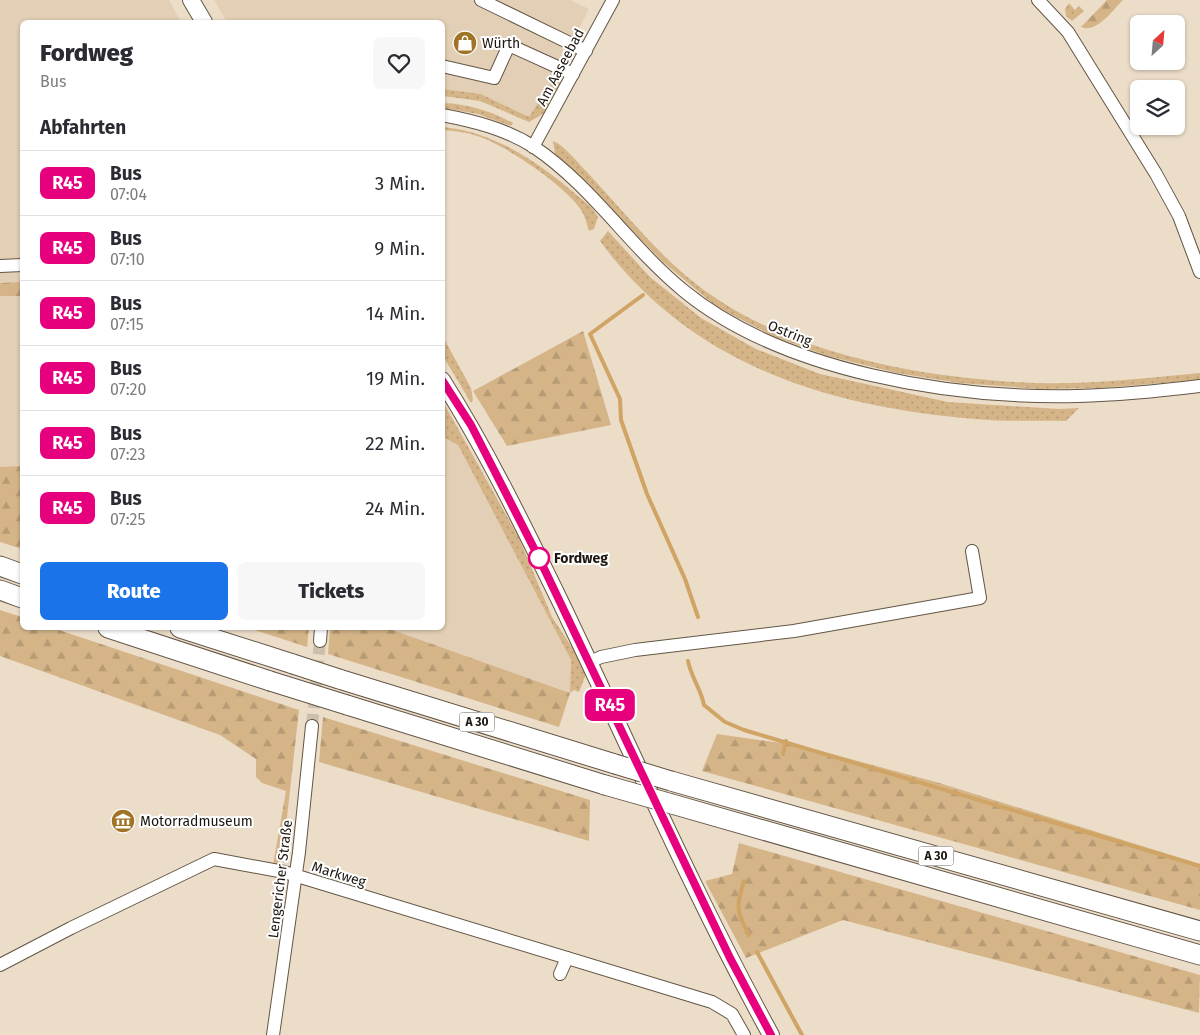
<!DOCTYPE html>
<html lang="de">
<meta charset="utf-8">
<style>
:root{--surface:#fff;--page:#f7f7f7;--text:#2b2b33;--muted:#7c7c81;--line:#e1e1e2;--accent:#1a73e8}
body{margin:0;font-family:"Fira Sans",sans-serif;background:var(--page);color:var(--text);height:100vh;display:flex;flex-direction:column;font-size:19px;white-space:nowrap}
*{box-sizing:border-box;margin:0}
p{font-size:16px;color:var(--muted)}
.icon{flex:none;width:28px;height:28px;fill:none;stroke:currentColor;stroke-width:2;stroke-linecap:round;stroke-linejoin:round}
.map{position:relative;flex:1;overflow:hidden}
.side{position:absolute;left:20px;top:20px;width:425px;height:610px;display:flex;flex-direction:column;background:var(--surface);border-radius:8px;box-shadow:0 1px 4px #0004}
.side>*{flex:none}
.badge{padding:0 10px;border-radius:8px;font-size:18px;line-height:32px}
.needle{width:32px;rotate:26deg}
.fabs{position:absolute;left:1130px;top:15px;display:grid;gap:10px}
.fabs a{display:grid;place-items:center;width:55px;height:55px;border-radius:8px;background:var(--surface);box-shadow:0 1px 4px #0004;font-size:25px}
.map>.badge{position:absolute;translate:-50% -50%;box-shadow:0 0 0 2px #fff}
h2{padding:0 20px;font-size:19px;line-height:45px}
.round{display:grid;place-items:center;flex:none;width:52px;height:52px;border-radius:8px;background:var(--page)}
.summary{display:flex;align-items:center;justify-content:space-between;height:85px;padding:0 20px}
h1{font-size:24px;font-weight:800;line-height:38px}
.cta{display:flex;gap:10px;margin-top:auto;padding:10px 20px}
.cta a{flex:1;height:58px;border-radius:8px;background:var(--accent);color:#fff;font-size:20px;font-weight:800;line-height:58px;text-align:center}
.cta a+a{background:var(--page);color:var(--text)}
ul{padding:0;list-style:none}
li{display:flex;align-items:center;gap:15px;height:65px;padding:0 20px;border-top:1px solid var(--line)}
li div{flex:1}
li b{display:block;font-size:19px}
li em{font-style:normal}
li .badge{min-width:55px;font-weight:700;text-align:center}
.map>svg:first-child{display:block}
</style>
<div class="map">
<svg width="1200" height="1035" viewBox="0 0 1200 1035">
<defs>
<pattern id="grass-dots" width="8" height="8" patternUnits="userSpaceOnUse" patternTransform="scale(1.25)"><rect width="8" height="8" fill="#d5b588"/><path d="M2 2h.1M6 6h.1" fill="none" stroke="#b69b74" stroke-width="1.8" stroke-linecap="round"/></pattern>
<pattern id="forest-firs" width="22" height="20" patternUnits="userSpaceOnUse" patternTransform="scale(1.25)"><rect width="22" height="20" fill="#d5b588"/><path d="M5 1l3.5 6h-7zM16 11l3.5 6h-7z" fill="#b69b74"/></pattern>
</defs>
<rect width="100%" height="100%" fill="#ecddc9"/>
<g fill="#e3cfb5">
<polygon points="0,0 169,0 181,22 22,22 22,512 0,505"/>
<polygon points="214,0 571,0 589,9 556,75 529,117 481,94 443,89 442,22 227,22"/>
<polygon points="443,437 458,445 571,660 570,693 387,628 442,628"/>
</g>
<g fill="url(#grass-dots)">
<polygon points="1069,3 1075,10 1079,6 1084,11 1072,21 1066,16 1065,9"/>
<polygon points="556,75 563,85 548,111 529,122 480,101 443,96 443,89 481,94 529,117"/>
<path d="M443 103C468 104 491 111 513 123L511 126 478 114 443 108Z"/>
<path d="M443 127C503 133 548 170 592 208L598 217 594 229 589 231C587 224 585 216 581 210 566 186 504 144 477 136 466 132 454 131 443 130Z"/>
<path d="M553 141C564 145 577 162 586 171 619 206 649 244 685 275 776 353 918 378 1034 383 1089 385 1145 378 1200 373V380L1100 388 1040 389 959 383 897 373 828 356 775 337 717 307 663 262 587 184 555 154Z"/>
<path d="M608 231 650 277 701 318 756 349 820 374 948 402 1059 409 1079 408 1066 421C1036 420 1005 422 975 419 828 407 691 365 600 241Z"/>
<polygon points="443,337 471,388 473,400 471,403 443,356"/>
<polygon points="442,400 519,538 552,617 577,655 586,674 579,692 574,690 570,693 571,660 458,445 443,437"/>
</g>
<g fill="url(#forest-firs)">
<path d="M1107 0H1123C1113 10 1096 34 1081 27Z"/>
<polygon points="22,282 22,296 0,296 0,283"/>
<polygon points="583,331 611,425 507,446 473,391"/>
<polygon points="22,466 22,549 0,542 0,467"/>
<polygon points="0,610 22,617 22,628 53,628 299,710 282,862 273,865 286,791 262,783 256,777 256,759 220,735 0,656"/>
<polygon points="249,628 309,628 307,648 307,647"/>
<polygon points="330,628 387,628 570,693 559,727 328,654"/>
<polygon points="323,717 590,800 589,841 319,762"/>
<polygon points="717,734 802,746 936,782 1200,864 1200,910 702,771"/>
<polygon points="739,843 1200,975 1199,1013 843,920 746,958 705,881 732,874"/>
</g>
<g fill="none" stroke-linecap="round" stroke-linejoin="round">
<g stroke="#cfa464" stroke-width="4">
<polyline points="643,295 590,334 620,399 621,420 647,494 685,579 698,617"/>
<path d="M688 661C691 677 701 689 704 705L725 722 744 730 1200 866"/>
<polyline points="783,754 786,741"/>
<path d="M744 881C736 905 736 912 749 935"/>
<polyline points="757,952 802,1035"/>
</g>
<polyline stroke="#cdbfad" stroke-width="12" stroke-dasharray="12 6" stroke-linecap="butt" points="312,726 320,641"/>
<g stroke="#635645" stroke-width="14">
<g id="minor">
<polyline points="481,0 586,51"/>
<polyline points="1038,0 1068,32 1156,174 1179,216 1200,272"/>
<polyline points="442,66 494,78 509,45 573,74"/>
<path d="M442 115C474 121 506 129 534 147 592 186 630 247 684 291 783 372 952 399 1078 396 1118 395 1160 391 1200 386"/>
<polyline points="533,147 613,0"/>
<polyline points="0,266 22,265"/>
<polyline points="320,641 321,628"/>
<polyline points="590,662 601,657 635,650 794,631 980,598 972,551"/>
<polyline points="0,965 71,928 214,859 284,872 712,1002 732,1014 744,1035"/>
<polyline points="560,974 567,958"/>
<polyline points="273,1035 299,852 312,726"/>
</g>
</g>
<g stroke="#635645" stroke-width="18">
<g id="major">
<polyline points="191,0 204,22"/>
<path d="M442 380C487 451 524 527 561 603 630 747 694 895 771 1035"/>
</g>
</g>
<g stroke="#635645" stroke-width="21">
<g id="highway">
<polyline points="0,566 22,574"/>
<polyline points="0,590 22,598"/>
<polyline points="108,628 270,681"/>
<polyline points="180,628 293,664"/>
<polyline points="339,679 615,764"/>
<polyline points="347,705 605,785"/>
<polyline points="671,781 1200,931"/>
<polyline points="672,804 1200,955"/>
</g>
</g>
<use href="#minor" stroke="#fff" stroke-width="12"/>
<use href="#major" stroke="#fff" stroke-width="16"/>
<use href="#highway" stroke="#fff" stroke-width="19"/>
<g stroke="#635645" stroke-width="21" stroke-linecap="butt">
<g id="highway-bridge">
<polyline points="293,664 339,679"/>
<polyline points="270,681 347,705"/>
<polyline points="615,764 671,781"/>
<polyline points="605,785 672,804"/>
</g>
</g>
<use href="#highway-bridge" stroke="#fff" stroke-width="19"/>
</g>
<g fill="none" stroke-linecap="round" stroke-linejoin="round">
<g stroke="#fff" stroke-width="11">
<polyline id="line" points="442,380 471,425 539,558 730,958 771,1035"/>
</g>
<use href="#line" stroke="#e6007e" stroke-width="8"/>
</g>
<defs>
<g id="shop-disc" transform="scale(1.25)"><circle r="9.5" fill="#a17326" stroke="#fff"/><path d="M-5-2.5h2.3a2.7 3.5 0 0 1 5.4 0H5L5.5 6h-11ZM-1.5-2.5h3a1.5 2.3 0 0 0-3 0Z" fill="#fff"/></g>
<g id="museum-disc" transform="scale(1.25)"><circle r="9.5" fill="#a17326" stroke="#fff"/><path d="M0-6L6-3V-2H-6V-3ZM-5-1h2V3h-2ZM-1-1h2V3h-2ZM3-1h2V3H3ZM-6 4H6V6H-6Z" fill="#fff"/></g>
</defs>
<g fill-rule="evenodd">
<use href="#shop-disc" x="465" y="43"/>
<use href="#museum-disc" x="123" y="821"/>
</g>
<circle fill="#fff" stroke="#e6007e" stroke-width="2.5" cx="539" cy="558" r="10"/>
<g text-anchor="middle" stroke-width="4" stroke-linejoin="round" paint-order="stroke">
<g fill="#fff" stroke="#605c57" stroke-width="1">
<rect x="459.5" y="712.5" width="35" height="19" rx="4"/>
<rect x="918.5" y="846.5" width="35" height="19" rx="4"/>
</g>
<g font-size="12" font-weight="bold" fill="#1c160f">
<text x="477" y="726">A 30</text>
<text x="936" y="860">A 30</text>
</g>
<g font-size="14" fill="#1c160f" stroke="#fff" text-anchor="start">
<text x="482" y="48">Würth</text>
<text x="140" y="826">Motorradmuseum</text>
</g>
<g font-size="14" fill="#1c160f" stroke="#fff">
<text transform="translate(560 67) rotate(-62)" y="5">Am Aaseebad</text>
<text transform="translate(790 333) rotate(22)" y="5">Ostring</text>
<text transform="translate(339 874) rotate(17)" y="5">Markweg</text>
<text transform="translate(280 879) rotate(-83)" y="5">Lengericher Straße</text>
</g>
<g font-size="14" font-weight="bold" fill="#1c160f" stroke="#fff" text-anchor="start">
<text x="554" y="563">Fordweg</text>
</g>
</g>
</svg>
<div class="fabs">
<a><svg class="needle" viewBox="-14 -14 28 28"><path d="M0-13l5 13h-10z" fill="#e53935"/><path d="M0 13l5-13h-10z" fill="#7c7c81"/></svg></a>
<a><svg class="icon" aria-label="layers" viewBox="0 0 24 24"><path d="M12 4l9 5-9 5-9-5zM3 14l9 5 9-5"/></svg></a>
</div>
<b class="badge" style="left:610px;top:705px;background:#e6007e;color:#fff">R45</b>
<section class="side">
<div class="summary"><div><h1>Fordweg</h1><p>Bus</p></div><a class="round"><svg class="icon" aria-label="heart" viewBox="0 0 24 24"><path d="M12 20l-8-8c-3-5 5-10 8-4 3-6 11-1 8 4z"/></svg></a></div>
<h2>Abfahrten</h2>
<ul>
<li><span class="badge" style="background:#e6007e;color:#fff">R45</span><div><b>Bus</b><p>07:04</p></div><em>3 Min.</em></li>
<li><span class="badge" style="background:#e6007e;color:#fff">R45</span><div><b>Bus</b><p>07:10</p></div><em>9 Min.</em></li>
<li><span class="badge" style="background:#e6007e;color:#fff">R45</span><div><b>Bus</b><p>07:15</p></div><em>14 Min.</em></li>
<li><span class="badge" style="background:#e6007e;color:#fff">R45</span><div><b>Bus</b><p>07:20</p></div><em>19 Min.</em></li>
<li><span class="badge" style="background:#e6007e;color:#fff">R45</span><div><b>Bus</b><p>07:23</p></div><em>22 Min.</em></li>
<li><span class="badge" style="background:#e6007e;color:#fff">R45</span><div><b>Bus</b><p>07:25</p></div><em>24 Min.</em></li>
</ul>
<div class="cta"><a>Route</a><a>Tickets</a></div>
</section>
</div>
